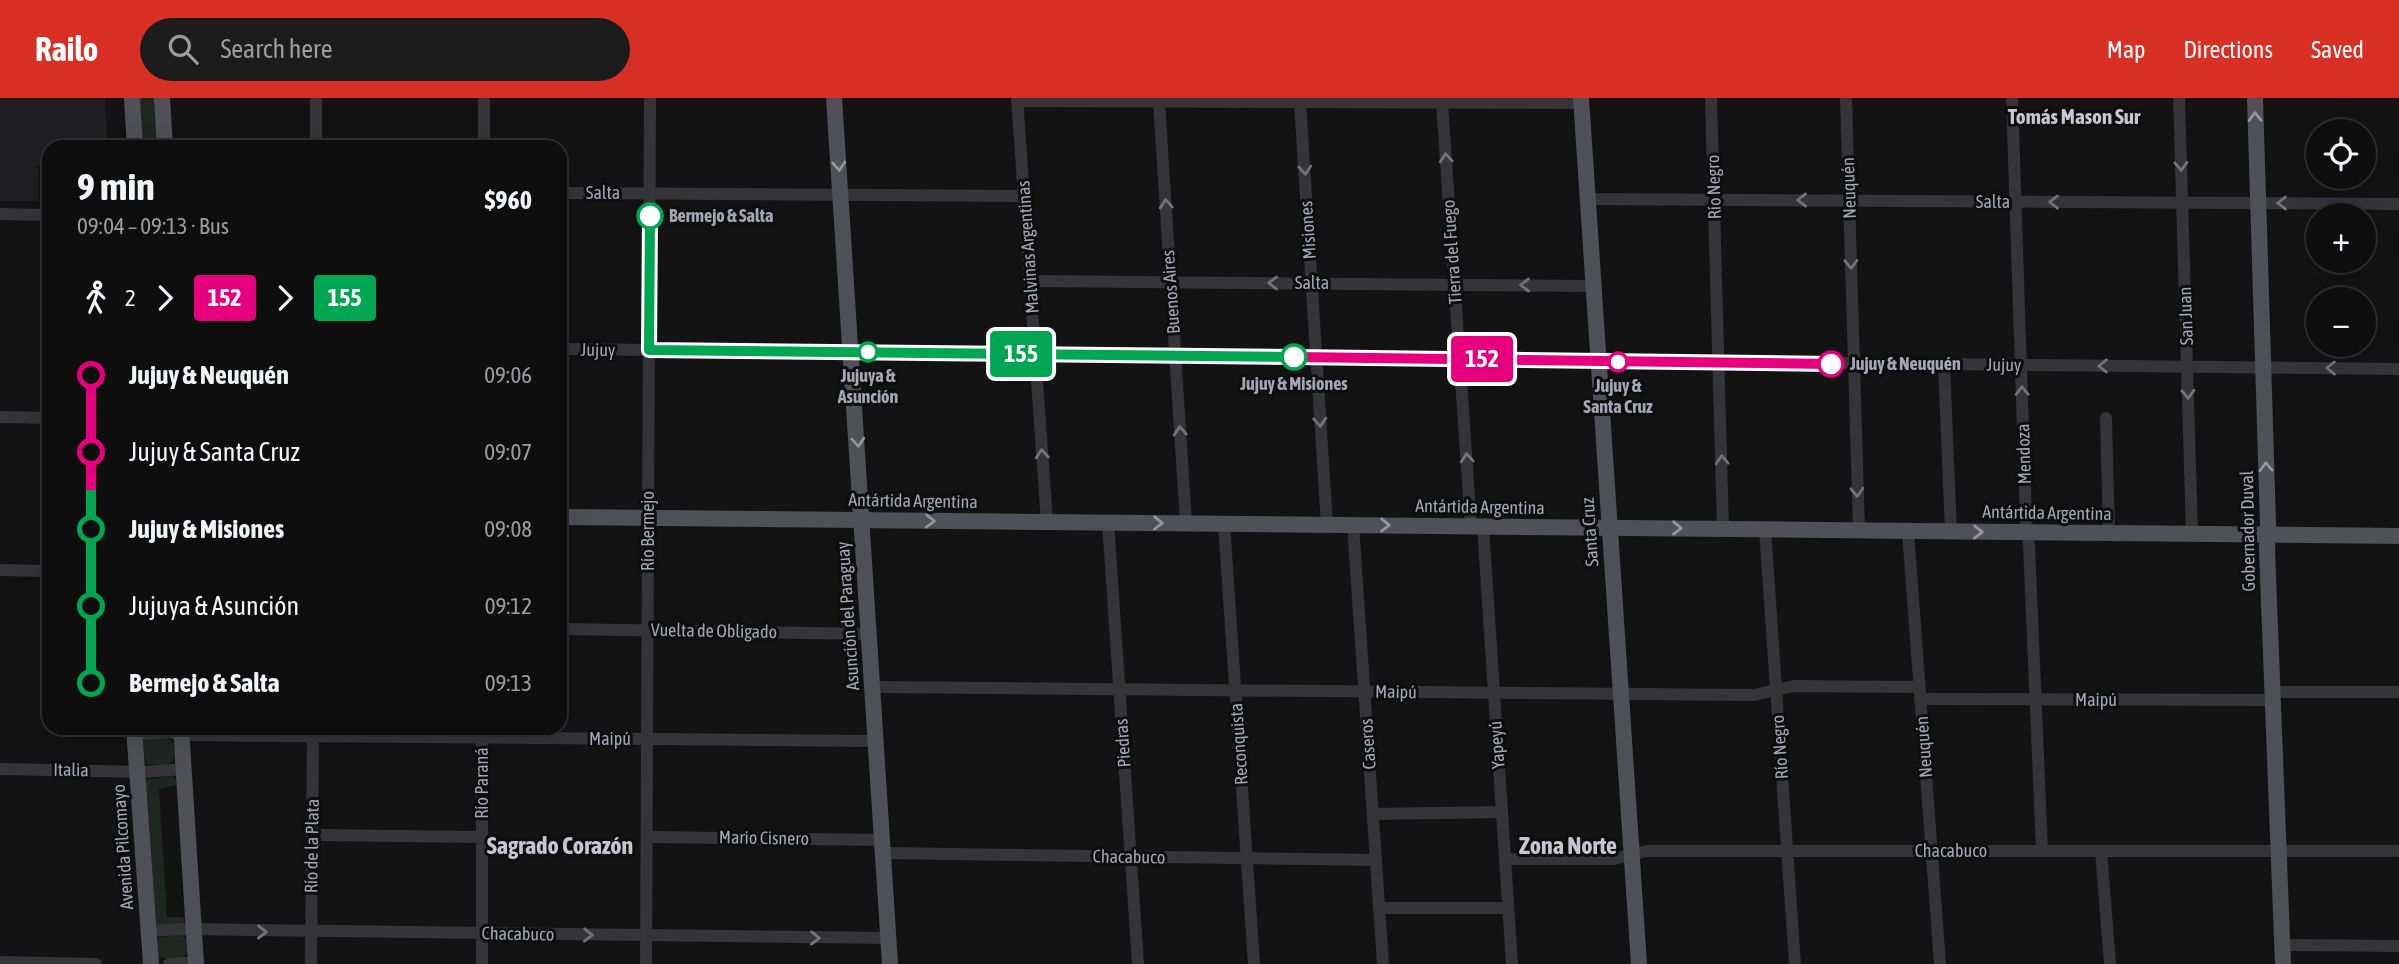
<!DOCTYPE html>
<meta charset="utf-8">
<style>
:root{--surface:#0e0e0f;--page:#1c1c1d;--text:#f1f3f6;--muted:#9b9c9e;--line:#2e2e2f;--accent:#d93025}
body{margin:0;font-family:"Asap Condensed",sans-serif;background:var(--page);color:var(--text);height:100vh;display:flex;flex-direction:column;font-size:26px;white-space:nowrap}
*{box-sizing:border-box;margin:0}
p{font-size:23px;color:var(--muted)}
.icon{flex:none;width:38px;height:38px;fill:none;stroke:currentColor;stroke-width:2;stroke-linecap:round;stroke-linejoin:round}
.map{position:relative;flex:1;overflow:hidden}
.sheet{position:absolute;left:42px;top:42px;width:525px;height:595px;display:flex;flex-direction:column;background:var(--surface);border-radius:21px;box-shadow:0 7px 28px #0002,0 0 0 2px var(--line)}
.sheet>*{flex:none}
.badge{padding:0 14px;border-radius:5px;font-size:24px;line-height:46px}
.controls{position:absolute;left:2306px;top:21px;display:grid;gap:14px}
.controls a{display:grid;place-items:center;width:70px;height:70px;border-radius:50%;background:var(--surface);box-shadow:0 7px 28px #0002,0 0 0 2px var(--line);font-size:35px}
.map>.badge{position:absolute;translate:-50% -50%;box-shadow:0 0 0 4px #fff}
.legs{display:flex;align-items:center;gap:10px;height:77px;padding:0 35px;font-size:23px}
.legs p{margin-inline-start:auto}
.headline{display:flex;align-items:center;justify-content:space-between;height:119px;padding:0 35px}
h1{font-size:38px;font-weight:700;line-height:52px}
ul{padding:0 35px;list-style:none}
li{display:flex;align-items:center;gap:24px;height:77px;font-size:26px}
li i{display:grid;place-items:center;width:10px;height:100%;margin:0 9px;background:currentColor}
li i::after{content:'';width:18px;height:18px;margin:-9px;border:5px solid;border-radius:50%;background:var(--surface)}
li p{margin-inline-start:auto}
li:first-child i{background:linear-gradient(#0000 50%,currentColor 0)}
li:last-child i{background:linear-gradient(currentColor 50%,#0000 0)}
header{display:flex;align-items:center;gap:42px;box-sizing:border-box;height:98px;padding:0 35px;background:var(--accent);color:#fff}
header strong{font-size:33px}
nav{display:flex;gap:38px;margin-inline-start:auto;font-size:24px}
.search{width:490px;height:63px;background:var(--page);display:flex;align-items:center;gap:18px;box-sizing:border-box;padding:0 24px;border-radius:38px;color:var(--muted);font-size:26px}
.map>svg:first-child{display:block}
</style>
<header>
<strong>Railo</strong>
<div class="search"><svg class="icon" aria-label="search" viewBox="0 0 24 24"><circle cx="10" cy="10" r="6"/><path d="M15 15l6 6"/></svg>Search here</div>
<nav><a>Map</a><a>Directions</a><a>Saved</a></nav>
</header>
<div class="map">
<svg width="2399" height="866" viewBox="0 0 2399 866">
<rect width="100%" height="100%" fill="#131314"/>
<polygon fill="#1f1f21" points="0,0 105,0 108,49 49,49 49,68 38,68 38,103 0,103"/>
<g fill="#1f2721">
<polygon points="139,0 155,0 159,49 142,49"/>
<path d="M167 640C176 643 175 654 174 662L167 667 146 666 142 648 144 643Z"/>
<polygon points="172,678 177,682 176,687 159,691 167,819 182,819 185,822 183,825 158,827 156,826 145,682"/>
<path d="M180 836 187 842V856C180 861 166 863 158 858L156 844 158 840Z"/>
</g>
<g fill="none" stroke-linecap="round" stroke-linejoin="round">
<g stroke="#343439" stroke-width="12">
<polyline points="316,0 316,49"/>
<polyline points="1017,0 1047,424"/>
<polyline points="1711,0 1723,431"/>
<polyline points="1846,0 1859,432"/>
<polyline points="2012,0 2026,422 2029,447 2042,753"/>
<polyline points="2179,0 2192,436"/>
<polyline points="1017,3 1581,5"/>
<polyline points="1159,4 1186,425"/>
<polyline points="1300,4 1327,427"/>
<polyline points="1442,5 1471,428"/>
<polyline points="484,49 484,0"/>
<polyline points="560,95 1024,98"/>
<polyline points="1587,101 2399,106"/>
<polyline points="0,116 49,117"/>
<polyline points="1030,183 1593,188"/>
<polyline points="560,251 2399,271"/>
<polyline points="1944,267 1951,434"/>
<polyline points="0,319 49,320"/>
<polyline points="2106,320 2109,435"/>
<polyline points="1108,424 1138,866"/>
<polyline points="1224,426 1254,866"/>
<polyline points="1353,427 1383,866"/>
<polyline points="1483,428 1512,866"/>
<polyline points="1765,431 1795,866"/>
<polyline points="1908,433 1940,866"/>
<polyline points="0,472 49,473"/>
<polyline points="560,531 868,536"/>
<polyline points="872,589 1754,597 1794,588 1919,589"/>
<polyline points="2272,594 2399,594"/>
<polyline points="1920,601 2272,602"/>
<polyline points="135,637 170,634 181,637 875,643"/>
<polyline points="0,671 144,674 183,671"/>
<polyline points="1373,716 1502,714"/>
<polyline points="313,737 482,739"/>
<polyline points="647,739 882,742"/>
<polyline points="2101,753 2110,866"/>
<polyline points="883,755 1376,762"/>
<polyline points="1505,761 1614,761 1647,753 2399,753"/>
<polyline points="1379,810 1508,810"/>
<polyline points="149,833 182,831 888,840"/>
<polyline points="2282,847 2399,848"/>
<polyline points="0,864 96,866"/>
<polyline points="169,866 196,864"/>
<polyline points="311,866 313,630"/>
<polyline points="482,866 482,630"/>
<polyline points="646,866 650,0"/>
</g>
<g stroke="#505058" stroke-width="16">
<polyline points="132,0 135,49"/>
<polyline points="162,0 165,49"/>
<polyline points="834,0 890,866"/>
<polyline points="1581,0 1639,866"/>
<polyline points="2255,0 2268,426 2267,452 2283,866"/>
<polyline points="560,419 2399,438"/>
<polyline points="134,630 151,866"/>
<polyline points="181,630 196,866"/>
</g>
</g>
<defs><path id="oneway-chevron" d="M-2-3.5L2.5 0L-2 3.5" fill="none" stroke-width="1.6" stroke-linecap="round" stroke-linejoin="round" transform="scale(1.75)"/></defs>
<g stroke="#9395a2">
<use href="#oneway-chevron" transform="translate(2255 19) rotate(-92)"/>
<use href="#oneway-chevron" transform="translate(839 68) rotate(86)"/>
<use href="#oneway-chevron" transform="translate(858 344) rotate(86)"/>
<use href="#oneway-chevron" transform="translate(2266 369) rotate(-92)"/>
<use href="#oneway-chevron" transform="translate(930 423) rotate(1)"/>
<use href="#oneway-chevron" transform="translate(1158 425) rotate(1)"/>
<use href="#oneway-chevron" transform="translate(1385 427) rotate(1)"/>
<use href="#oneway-chevron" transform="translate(1677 430) rotate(1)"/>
<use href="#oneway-chevron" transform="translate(1978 434) rotate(1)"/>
</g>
<g stroke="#72737d">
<use href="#oneway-chevron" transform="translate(1446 60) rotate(-94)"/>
<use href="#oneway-chevron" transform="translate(2181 68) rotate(88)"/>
<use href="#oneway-chevron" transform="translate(1305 72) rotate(86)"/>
<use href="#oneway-chevron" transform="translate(1802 102) rotate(-180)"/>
<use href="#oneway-chevron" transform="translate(2054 104) rotate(-180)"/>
<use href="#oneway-chevron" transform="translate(2282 105) rotate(-180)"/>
<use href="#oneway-chevron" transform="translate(1166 106) rotate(-94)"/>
<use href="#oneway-chevron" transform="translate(1851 166) rotate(88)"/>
<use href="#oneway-chevron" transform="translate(1273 185) rotate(-180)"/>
<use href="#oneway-chevron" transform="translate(1525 187) rotate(-180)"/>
<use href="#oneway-chevron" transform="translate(2103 268) rotate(-180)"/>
<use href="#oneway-chevron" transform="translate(2331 270) rotate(-180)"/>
<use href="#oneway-chevron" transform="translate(2022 293) rotate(-92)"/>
<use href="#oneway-chevron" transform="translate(2188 296) rotate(88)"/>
<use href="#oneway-chevron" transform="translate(1320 324) rotate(86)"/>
<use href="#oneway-chevron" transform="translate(1180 333) rotate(-94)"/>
<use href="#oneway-chevron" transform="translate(1042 356) rotate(-94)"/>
<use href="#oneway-chevron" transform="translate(1467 360) rotate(-94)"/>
<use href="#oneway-chevron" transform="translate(1722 362) rotate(-92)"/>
<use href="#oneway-chevron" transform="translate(1857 394) rotate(88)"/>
<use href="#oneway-chevron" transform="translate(262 834) rotate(1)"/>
<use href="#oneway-chevron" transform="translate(588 837) rotate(1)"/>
<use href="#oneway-chevron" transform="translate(815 840) rotate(1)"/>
</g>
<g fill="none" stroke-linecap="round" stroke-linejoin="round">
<g stroke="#fff" stroke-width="16">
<polyline id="line-1" points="1294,259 1831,266"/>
</g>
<g stroke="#fff" stroke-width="16">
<polyline id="line-2" points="650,118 649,252 1294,259"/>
</g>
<use href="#line-1" stroke="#e6007e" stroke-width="10"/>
<use href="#line-2" stroke="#00a651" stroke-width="10"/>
</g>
<g fill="#fff" stroke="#00a651" stroke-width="3.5">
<circle cx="650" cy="118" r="12"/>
<circle cx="868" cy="254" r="9"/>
<circle cx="1294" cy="259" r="12"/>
</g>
<g fill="#fff" stroke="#e6007e" stroke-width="3.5">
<circle cx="1618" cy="264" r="9"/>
<circle cx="1831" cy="266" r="12"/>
</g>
<g text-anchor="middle" stroke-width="6" stroke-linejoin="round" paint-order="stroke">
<g font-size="18" fill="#a4a6b5" stroke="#0e0e0f">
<text transform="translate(1714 89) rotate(-92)" y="6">Río Negro</text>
<text transform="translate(1849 90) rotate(-92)" y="6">Neuquén</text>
<text x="603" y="101">Salta</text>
<text x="1993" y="110">Salta</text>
<text transform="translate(1308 132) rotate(-94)" y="6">Misiones</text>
<text transform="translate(1028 149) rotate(-94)" y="6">Malvinas Argentinas</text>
<text transform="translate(1452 154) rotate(-94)" y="6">Tierra del Fuego</text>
<text x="1312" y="191">Salta</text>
<text transform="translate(1171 194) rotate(-94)" y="6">Buenos Aires</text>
<text transform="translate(2186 218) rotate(-92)" y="6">San Juan</text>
<text transform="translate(598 252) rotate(1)" y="6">Jujuy</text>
<text transform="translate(2004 267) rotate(1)" y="6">Jujuy</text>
<text transform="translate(2024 356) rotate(-92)" y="6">Mendoza</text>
<text transform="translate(913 403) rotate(1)" y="6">Antártida Argentina</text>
<text transform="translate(1480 409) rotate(1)" y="6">Antártida Argentina</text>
<text transform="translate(2047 415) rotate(1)" y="6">Antártida Argentina</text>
<text transform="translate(648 433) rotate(-90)" y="6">Río Bermejo</text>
<text transform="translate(2248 433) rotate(-91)" y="6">Gobernador Duval</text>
<text transform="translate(1590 434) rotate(-94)" y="6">Santa Cruz</text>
<text transform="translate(848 518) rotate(-94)" y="6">Asunción del Paraguay</text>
<text transform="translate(714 533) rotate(1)" y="6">Vuelta de Obligado</text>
<text transform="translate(1396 594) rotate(1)" y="6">Maipú</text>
<text x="2096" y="608">Maipú</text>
<text x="610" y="647">Maipú</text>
<text transform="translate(1123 645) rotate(-94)" y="6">Piedras</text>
<text transform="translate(1239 646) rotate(-94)" y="6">Reconquista</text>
<text transform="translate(1368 646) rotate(-94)" y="6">Caseros</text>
<text transform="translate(1497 647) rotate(-94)" y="6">Yapeyú</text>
<text transform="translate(1780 649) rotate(-94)" y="6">Río Negro</text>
<text transform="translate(1924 649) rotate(-94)" y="6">Neuquén</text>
<text transform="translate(71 672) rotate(1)" y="6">Italia</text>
<text transform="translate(482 685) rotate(-90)" y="6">Río Paraná</text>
<text transform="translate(764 740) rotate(1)" y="6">Mario Cisnero</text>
<text transform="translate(312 748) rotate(-89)" y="6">Río de la Plata</text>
<text transform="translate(123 749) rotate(-94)" y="6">Avenida Pilcomayo</text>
<text x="1951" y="759">Chacabuco</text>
<text transform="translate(1129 759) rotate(1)" y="6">Chacabuco</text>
<text transform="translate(518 836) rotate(1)" y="6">Chacabuco</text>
</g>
<g font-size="18" font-weight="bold" fill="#a4a6b5" stroke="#0e0e0f">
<text x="669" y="124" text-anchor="start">Bermejo &amp; Salta</text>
<text x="1850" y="272" text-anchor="start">Jujuy &amp; Neuquén</text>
<text x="868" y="284">Jujuya &amp;<tspan x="868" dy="21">Asunción</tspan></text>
<text x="1294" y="292">Jujuy &amp; Misiones</text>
<text x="1618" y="294">Jujuy &amp;<tspan x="1618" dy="21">Santa Cruz</tspan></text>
</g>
<g font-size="21" font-weight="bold" fill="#c5c6d1" stroke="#0e0e0f">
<text x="2074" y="26">Tomás Mason Sur</text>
</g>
<g font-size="24" font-weight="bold" fill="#c5c6d1" stroke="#0e0e0f">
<text x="560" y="756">Sagrado Corazón</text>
<text x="1568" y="756">Zona Norte</text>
</g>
</g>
</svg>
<div class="controls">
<a><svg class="icon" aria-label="locate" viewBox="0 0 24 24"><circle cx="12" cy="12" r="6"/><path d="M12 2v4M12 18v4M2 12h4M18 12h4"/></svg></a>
<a>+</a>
<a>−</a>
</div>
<b class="badge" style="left:1482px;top:261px;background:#e6007e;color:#fff">152</b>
<b class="badge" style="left:1021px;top:256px;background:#00a651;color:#fff">155</b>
<section class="sheet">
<div class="headline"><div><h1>9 min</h1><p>09:04 – 09:13 · Bus</p></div><b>$960</b></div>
<div class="legs"><svg class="icon" aria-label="walk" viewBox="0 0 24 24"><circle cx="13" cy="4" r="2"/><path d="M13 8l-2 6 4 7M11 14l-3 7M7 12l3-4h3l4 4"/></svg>2<svg class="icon" aria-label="forward" viewBox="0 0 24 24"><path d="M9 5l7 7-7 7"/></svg><b class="badge" style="background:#e6007e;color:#fff">152</b><svg class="icon" aria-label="forward" viewBox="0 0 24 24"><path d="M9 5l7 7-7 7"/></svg><b class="badge" style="background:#00a651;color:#fff">155</b></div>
<ul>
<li><i style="color:#e6007e"></i><b>Jujuy &amp; Neuquén</b><p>09:06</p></li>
<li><i style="color:#e6007e"></i><span>Jujuy &amp; Santa Cruz</span><p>09:07</p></li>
<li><i style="color:#00a651"></i><b>Jujuy &amp; Misiones</b><p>09:08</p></li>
<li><i style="color:#00a651"></i><span>Jujuya &amp; Asunción</span><p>09:12</p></li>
<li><i style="color:#00a651"></i><b>Bermejo &amp; Salta</b><p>09:13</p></li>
</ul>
</section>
</div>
